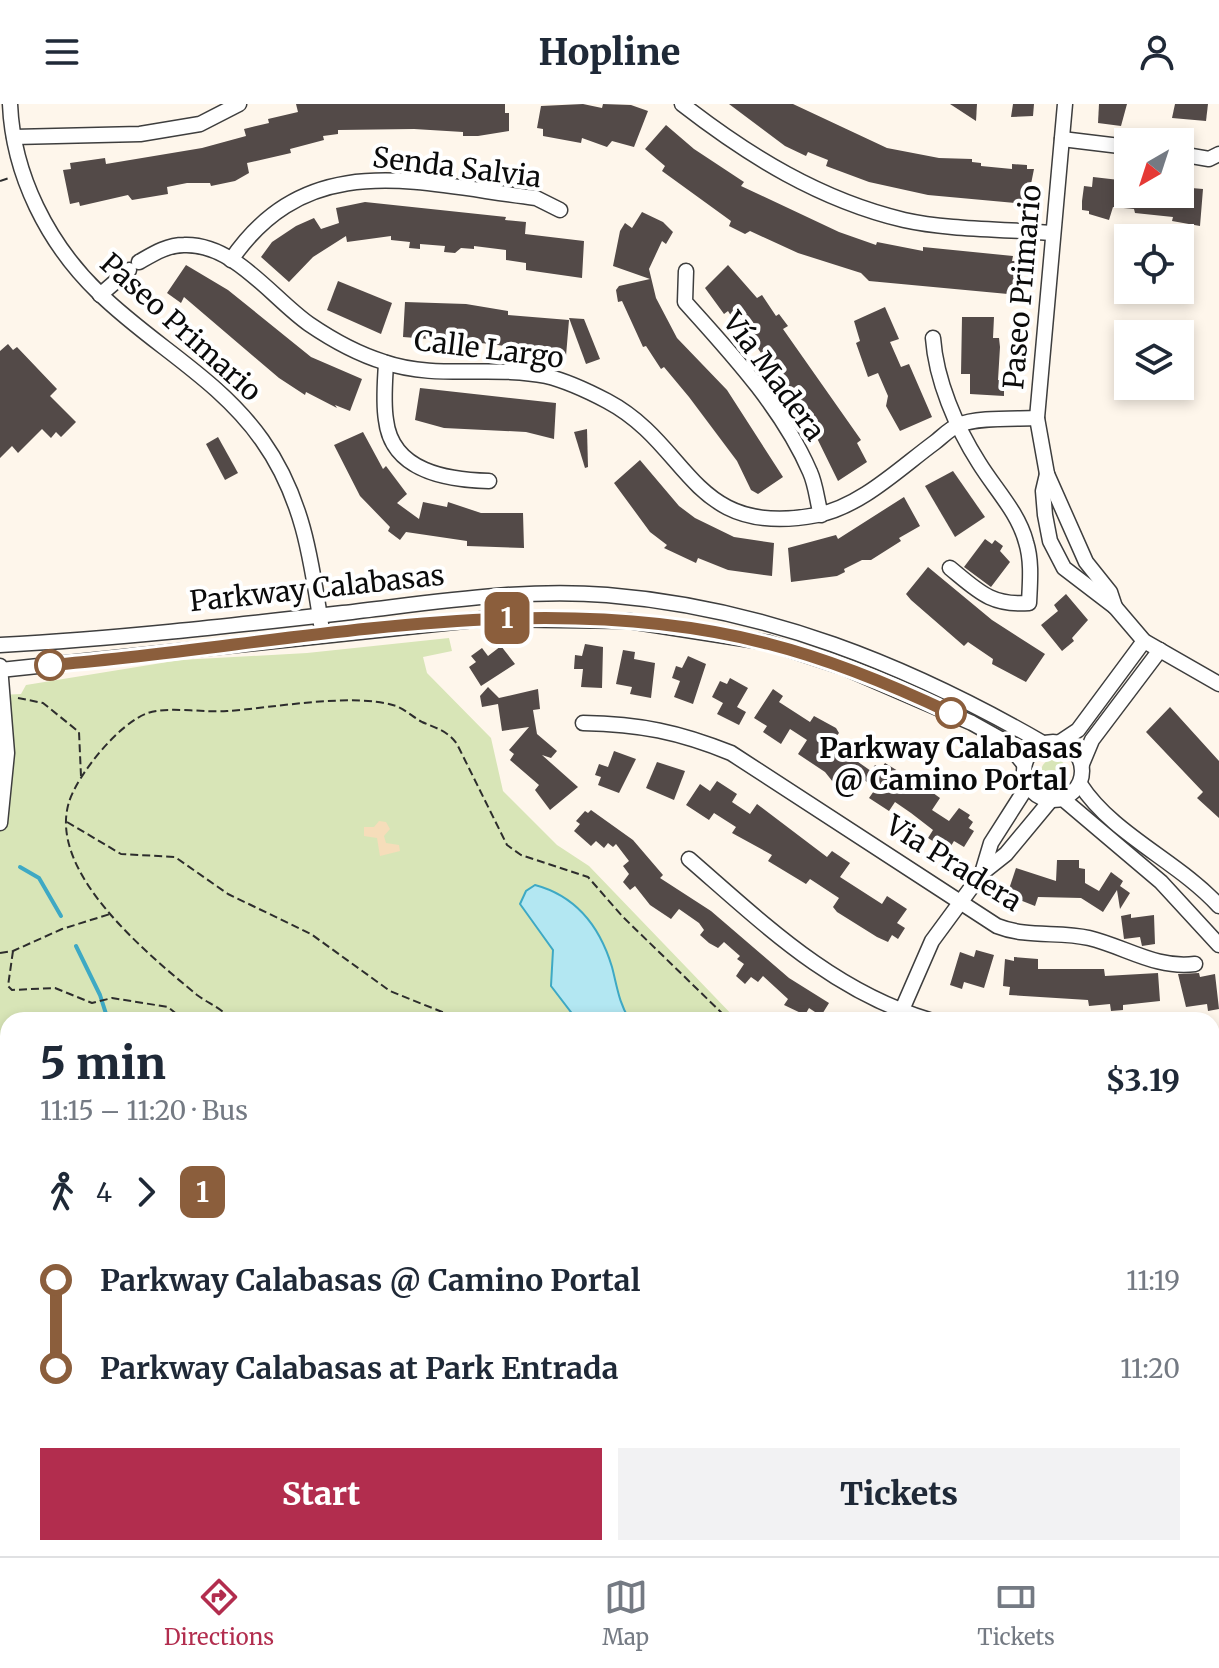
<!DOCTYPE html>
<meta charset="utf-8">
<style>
:root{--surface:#fff;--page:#f2f2f3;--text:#1f2937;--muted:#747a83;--line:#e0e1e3;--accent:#b22d4e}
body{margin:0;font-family:Merriweather,serif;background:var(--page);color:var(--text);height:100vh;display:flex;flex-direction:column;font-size:30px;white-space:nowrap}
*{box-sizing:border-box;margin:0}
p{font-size:26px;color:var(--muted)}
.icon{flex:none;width:44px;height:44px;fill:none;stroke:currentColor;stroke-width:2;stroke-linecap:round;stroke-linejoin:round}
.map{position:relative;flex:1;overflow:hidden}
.sheet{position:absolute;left:0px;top:908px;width:1220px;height:544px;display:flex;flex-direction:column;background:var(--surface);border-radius:24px 24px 0 0;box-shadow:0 4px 12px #0003}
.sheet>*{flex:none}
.badge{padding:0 16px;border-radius:12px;font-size:28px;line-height:52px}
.needle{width:52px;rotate:219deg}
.controls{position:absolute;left:1114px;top:24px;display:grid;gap:16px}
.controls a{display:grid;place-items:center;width:80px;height:80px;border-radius:0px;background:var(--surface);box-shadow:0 4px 12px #0003;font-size:40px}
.map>.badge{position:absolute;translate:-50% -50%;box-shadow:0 0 0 4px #fff}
.legs{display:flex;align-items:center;gap:12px;height:88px;padding:0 40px;font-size:26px}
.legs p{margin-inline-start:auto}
.headline{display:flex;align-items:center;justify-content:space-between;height:136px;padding:0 40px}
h1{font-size:44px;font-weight:800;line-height:60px}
.button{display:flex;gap:16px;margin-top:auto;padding:16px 40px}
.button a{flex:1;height:92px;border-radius:0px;background:var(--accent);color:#fff;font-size:32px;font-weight:800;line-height:92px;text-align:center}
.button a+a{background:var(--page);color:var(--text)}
ul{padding:0 40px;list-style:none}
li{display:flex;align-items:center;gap:28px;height:88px;font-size:30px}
li i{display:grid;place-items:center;width:12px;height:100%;margin:0 10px;background:currentColor}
li i::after{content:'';width:20px;height:20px;margin:-10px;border:6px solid;border-radius:50%;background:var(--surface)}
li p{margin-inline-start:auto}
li:first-child i{background:linear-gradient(#0000 50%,currentColor 0)}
li:last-child i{background:linear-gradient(currentColor 50%,#0000 0)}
header{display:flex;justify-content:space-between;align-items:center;height:104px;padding:0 40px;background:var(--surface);font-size:36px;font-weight:800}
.tabs{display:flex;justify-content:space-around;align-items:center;height:112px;border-top:2px solid var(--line);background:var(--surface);font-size:22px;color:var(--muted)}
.tabs a{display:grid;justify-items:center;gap:4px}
.tabs .selected{color:var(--accent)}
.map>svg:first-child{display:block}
</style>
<header><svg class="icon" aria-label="menu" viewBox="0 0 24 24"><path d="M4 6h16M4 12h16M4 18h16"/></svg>Hopline<svg class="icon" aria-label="person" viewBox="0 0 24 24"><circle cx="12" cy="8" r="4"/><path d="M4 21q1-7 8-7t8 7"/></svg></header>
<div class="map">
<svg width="1219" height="1452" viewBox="0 0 1219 1452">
<rect width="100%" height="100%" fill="#fef6eb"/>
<g fill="#d8e5b7">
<polygon points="449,534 452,547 423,553 427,569 491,634 503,687 557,741 589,762 737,916 8,916 8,1062 0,1062 0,591 21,590 26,581 180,556 307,549"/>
<circle cx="1054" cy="668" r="13"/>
<polygon points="1212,1063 1219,1065 1219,1327 1212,1331"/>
<polygon points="8,1355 8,1444 49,1444 52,1452 0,1452 0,1356"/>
<polygon points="1212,1426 1219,1431 1219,1452 234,1452 239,1444 1212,1444"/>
</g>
<polygon fill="#bfd597" points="1212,1426 1219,1431 1219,1452 925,1452 902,1444 1212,1444"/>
<polygon fill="#f6ddba" points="379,717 386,718 390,725 384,732 386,739 399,741 400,747 380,752 377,734 364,732 364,723 374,723"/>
<path fill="#b3e7f2" stroke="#3ea9c4" stroke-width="2" d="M535 781C576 792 600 823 612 863 617 882 619 900 630 916H577L551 882 553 846 520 800 526 787Z"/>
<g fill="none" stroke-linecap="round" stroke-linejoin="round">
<g stroke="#3ea9c4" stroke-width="4">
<polyline points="20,763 39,774 61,812"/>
<polyline points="76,842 100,891 108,916"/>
<polyline points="1009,1444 1034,1452"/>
</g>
</g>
<g fill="#534a48">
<polygon points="296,0 505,0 505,9 509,9 509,27 478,32 463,32 463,28 414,25 338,26 338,30 323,32 324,36 290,45 291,49 247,59 249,69 235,77 211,82 210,79 187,79 167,83 168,90 132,96 128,91 80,102 79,98 70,100 63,66 71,65 70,59 105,54 106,60 202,44 246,32 244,25 269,19 268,15 298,8"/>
<polygon points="583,0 602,4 603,0 631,1 648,7 634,43 612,37 607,43 582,34 581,39 543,32 543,25 537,24 541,2"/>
<polygon points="729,0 793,0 887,44 939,54 972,55 972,58 981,59 981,62 1012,65 1012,60 1027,61 1027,65 1034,65 1027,100 928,91 869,78 826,62 828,56 808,48 806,52 785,42"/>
<polygon points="950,0 977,0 976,17"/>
<polygon points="1013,0 1034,0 1033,12 1011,13"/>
<polygon points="1099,0 1127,0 1121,22 1098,19"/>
<polygon points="1175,0 1208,0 1206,17 1172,14"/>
<polygon points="666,21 694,45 744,78 741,82 839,128 876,141 877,138 923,147 923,143 1013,152 1012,157 1020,157 1017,188 1009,187 1008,190 869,177 861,169 798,149 750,127 745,130 729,122 731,117 662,67 665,62 645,45"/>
<polygon points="1093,73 1128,77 1128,90 1180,90 1180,83 1203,85 1200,122 1172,117 1173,113 1135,109 1134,105 1113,103 1109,116 1089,110 1089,107 1082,106 1082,97 1084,82 1092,83"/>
<polygon points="365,98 506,113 505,116 526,118 525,130 584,137 582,174 526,166 526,159 506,156 506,146 474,142 474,145 461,144 455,149 444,148 445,142 420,140 420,145 409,144 410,138 391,136 391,132 347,138 346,132 313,153 289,178 261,153 272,138 296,122 314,114 321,125 339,119 336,104"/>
<polygon points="642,108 663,118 673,128 666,140 662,137 649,165 656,194 677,234 727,286 783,373 758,390 751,386 737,357 689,293 664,263 661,265 646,242 643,243 622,197 618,198 616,186 619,182 650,175 613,162 620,127 625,119 632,124"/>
<polygon points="186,161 228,186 311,253 362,275 350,307 335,301 337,304 306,288 305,291 279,274 184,193 181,199 167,189"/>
<polygon points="728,161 757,194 762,191 776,212 779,210 788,222 783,225 861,336 857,339 867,358 838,377 813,326 758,251 761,249 744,224 740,226 728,207 724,210 705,184"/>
<polygon points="338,177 392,199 381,230 327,206"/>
<polygon points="405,198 466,200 508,207 508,211 569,216 566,252 492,240 403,233"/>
<polygon points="885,203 899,235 890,238 901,263 909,260 932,313 900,327 886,302 888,292 878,269 868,273 856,239 860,237 854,217"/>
<polygon points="962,213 994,213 993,234 999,234 1000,243 998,276 1004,276 1004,292 970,290 970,270 961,270"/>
<polygon points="569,214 584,215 600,255 586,260"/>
<polygon points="8,240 13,246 17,243 57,285 50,292 76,318 61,333 56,328 51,334 42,325 18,349 12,342 0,354 0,247"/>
<polygon points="420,284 556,299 554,335 526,328 444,324 415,316"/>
<polygon points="587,325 588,363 585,364 574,328"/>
<polygon points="363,328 383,365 386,362 407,390 397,399 419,415 423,398 447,403 448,398 481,409 523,409 524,444 467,442 467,437 406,428 400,436 388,427 390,423 360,392 334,341"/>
<polygon points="218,333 238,369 225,376 206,340"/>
<polygon points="640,356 679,402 695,414 734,433 774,439 772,472 728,466 698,454 696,459 664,444 667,441 650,428 614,379"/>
<polygon points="953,367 985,413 955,433 925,382"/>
<polygon points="904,393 920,422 899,434 901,437 871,456 862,456 844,465 845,468 837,472 791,478 788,444 836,431 838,435"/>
<polygon points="985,435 992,440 995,436 1003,442 1000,447 1010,458 991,483 964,463"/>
<polygon points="928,463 992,516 1045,550 1026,578 992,560 993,555 968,538 964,542 911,496 906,490"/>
<polygon points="1066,490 1088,516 1072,534 1074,537 1062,547 1041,521 1058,507 1054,501"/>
<polygon points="585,540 603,543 602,584 581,583 583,565 574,565 575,551 582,552"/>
<polygon points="501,542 515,560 481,582 469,563 476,558 471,552 482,544 488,552"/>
<polygon points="623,546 635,548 634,555 655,559 651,594 630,590 632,583 616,580"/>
<polygon points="688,552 706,560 693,600 674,593 680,577 672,574 676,562 682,564"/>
<polygon points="730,574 748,584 737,603 746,608 739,621 717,610 723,599 712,593 720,577 727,580"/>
<polygon points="488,583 499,594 538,585 540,605 533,606 537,630 557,647 551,654 542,651 578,683 550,706 535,686 539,681 510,656 514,650 509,646 529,623 502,627 498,600 482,603 480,592"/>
<polygon points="773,585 783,592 779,598 810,618 814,612 836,624 839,629 831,639 871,667 875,661 881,665 885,659 929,686 940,694 932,706 949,717 959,704 970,711 968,714 973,718 969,724 974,727 964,743 954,737 948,747 928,734 933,726 911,709 895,698 889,707 869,694 876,684 858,672 848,688 833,678 825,668 798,650 807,636 790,625 781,640 763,628 767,622 754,614"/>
<polygon points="1170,603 1219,657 1219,714 1197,694 1203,688 1146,628"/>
<polygon points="614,647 636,655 619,689 598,681 601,673 595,671 599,660 608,663"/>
<polygon points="657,658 685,667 674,696 646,684"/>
<polygon points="717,677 737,690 732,698 750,710 757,700 827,753 832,747 850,759 840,773 882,800 887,792 907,805 897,819 905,824 898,835 892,831 888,838 877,833 837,808 833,803 839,794 810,775 806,780 768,757 772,751 732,729 736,723 714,709 709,716 686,701 700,680 710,687"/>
<polygon points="591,706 633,736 663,771 660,774 711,807 789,874 829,899 821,912 809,904 805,911 784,901 788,895 763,872 758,878 751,873 745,880 736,872 744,860 737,855 740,852 724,838 718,844 709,839 700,831 704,826 699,819 679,805 671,815 650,801 635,782 630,786 623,778 629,770 623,762 629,757 616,740 613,743 608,739 604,744 596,737 591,742 574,727 580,720 576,717 585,707 588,709"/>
<polygon points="1057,756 1079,756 1079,764 1085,765 1085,779 1099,787 1111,768 1123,777 1120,782 1130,789 1120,805 1117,786 1103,808 1081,794 1038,793 1035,802 1007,791 1016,764 1056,777"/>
<polygon points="1131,810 1131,814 1154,811 1155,840 1142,842 1140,833 1124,835 1121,812"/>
<polygon points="976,846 994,851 984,884 964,878 962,885 950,881 960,848 974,853"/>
<polygon points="1014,853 1038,855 1038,865 1104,865 1105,872 1158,869 1160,897 1123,901 1123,906 1111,907 1110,900 1089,902 1088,896 1009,891 1010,883 1003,882 1005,855 1014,857"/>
<polygon points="1199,869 1200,873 1215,870 1219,905 1208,907 1207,900 1186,903 1178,870"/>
</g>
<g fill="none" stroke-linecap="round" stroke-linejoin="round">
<g stroke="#3e3e3e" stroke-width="17">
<g id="minor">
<path d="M10 0C13 71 48 140 99 189 152 241 218 274 262 336 302 392 311 453 321 520"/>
<path d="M682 0C749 52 820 96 904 116 949 126 1005 125 1051 129"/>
<polyline points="1065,0 1037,314 1047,370 1086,458 1110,488 1115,503"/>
<polyline points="14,33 140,30 200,20 239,0"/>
<polyline points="1062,35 1128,43"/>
<polyline points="1180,50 1209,55 1219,50"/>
<path d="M231 156C309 42 420 80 536 94L560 106"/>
<path d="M139 158C153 150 167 141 184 141 234 139 272 194 309 220 331 235 358 250 384 258 436 276 493 261 546 272 567 277 588 287 607 297 692 342 690 435 817 411 860 403 900 364 934 339 942 333 950 324 959 321 975 313 1017 315 1037 314"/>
<path d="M686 167 685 198C731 249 783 305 810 368 816 381 817 397 821 411"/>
<polyline points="100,191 129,166"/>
<path d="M933 234C936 276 956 323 979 359 995 385 1018 408 1026 438 1032 457 1030 478 1029 499 991 502 978 487 950 464"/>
<path d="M386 259C385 278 383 298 386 316 392 368 448 376 489 377"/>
<polyline points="1047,370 1043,387 1045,411 1050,437 1064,464 1115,503 1144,537 1219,580"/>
<path d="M0 541C114 535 229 522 343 509 430 499 519 484 607 491 766 504 907 561 1043 639"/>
<polyline points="0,562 7,649 0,719"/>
<polyline points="0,566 483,515 629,517 769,539 845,564 972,619 1006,638 1024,660"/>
<path d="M583 619C640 620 679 628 731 649L997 822C1027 834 1059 827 1089 834 1126 843 1156 865 1195 860"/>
<circle cx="1053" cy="667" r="29"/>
<polyline points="1060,638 1078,626 1144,537"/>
<polyline points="1082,660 1092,636 1160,546"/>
<path d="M1080 680C1113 731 1178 757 1219 802"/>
<polyline points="1063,695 1161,778 1219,841"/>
<path d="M689 755C764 820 832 887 929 916"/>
<polyline points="982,769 991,739 1028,681"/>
<polyline points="901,908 932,837 982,769 1006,750 1050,697"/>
<polyline points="0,1147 8,1148"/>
<polyline points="0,1321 8,1341"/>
<polyline points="49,1444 52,1452"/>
<polyline points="558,1444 564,1452"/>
<polyline points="286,1452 290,1444"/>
<polyline points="653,1452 657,1444"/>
</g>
</g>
<g stroke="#2d2d2d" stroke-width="2" stroke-dasharray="8 4" stroke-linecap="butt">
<polyline points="0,77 9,74"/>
<polyline points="18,594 43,599 79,628 81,672"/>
<polyline points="67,718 121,750 175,753 228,790 311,830 390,887 462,916"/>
<polyline points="13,847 8,882 12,886 55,884 92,899 112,894 168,903 184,916"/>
<polyline points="0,849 13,847 62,825 110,810"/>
<path d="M231 916C222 904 209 900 197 891 149 851 47 769 69 698 78 670 119 619 148 609 167 602 205 609 227 607 274 604 352 588 396 602 406 606 413 613 422 618 436 624 448 627 457 640L507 741 521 751 588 773 623 813 729 916"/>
<polyline points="1212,1122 1219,1120"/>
<polyline points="1212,1290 1219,1281"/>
<polyline points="789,1444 803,1452"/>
</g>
<use href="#minor" stroke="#fff" stroke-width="14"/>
</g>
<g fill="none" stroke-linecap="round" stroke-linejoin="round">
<g stroke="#fff" stroke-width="18">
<path id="line-1" d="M50 561C286 542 536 479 769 540 832 556 892 581 951 609"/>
</g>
<use href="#line-1" stroke="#8b5e3c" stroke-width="12"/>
</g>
<g fill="#fff" stroke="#8b5e3c" stroke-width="4">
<circle cx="50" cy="561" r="14"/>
<circle cx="951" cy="609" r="14"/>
</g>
<g text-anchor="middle" stroke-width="8" stroke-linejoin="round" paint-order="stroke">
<g font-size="28" fill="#0b0b0b" stroke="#fff">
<text transform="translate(457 63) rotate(7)" y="10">Senda Salvia</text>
<text transform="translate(1022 183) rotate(-85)" y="10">Paseo Primario</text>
<text transform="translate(181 223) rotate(42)" y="10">Paseo Primario</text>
<text transform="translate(489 245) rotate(7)" y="10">Calle Largo</text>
<text transform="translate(774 272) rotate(54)" y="10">Vía Madera</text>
<text transform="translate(317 484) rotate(-6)" y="10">Parkway Calabasas</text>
<text transform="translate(954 759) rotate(32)" y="10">Via Pradera</text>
</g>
<g font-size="28" font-weight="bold" fill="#0b0b0b" stroke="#fff">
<text x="951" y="654">Parkway Calabasas<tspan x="951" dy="32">@ Camino Portal</tspan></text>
</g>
</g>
</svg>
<div class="controls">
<a><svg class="needle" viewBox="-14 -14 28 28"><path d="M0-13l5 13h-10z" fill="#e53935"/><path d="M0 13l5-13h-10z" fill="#747a83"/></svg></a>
<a><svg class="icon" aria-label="locate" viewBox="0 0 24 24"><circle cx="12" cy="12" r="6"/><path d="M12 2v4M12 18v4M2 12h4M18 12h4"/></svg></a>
<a><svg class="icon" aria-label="layers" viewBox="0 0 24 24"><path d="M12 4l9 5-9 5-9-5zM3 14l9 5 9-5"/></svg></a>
</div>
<b class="badge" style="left:507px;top:514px;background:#8b5e3c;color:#fff">1</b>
<section class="sheet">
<div class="headline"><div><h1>5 min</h1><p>11:15 – 11:20 · Bus</p></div><b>$3.19</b></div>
<div class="legs"><svg class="icon" aria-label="walk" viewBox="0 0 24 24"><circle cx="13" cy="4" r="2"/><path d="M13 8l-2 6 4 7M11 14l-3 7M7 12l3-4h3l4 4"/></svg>4<svg class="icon" aria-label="forward" viewBox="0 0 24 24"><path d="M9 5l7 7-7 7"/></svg><b class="badge" style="background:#8b5e3c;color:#fff">1</b></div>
<ul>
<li><i style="color:#8b5e3c"></i><b>Parkway Calabasas @ Camino Portal</b><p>11:19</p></li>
<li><i style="color:#8b5e3c"></i><b>Parkway Calabasas at Park Entrada</b><p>11:20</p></li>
</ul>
<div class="button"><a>Start</a><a>Tickets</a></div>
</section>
</div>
<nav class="tabs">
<a class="selected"><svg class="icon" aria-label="directions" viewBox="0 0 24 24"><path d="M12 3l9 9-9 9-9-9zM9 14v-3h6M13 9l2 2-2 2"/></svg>Directions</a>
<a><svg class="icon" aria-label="map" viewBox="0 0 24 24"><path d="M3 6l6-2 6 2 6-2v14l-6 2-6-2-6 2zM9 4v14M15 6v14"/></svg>Map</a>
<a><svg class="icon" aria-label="tickets" viewBox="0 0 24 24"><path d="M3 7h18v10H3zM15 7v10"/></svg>Tickets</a>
</nav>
